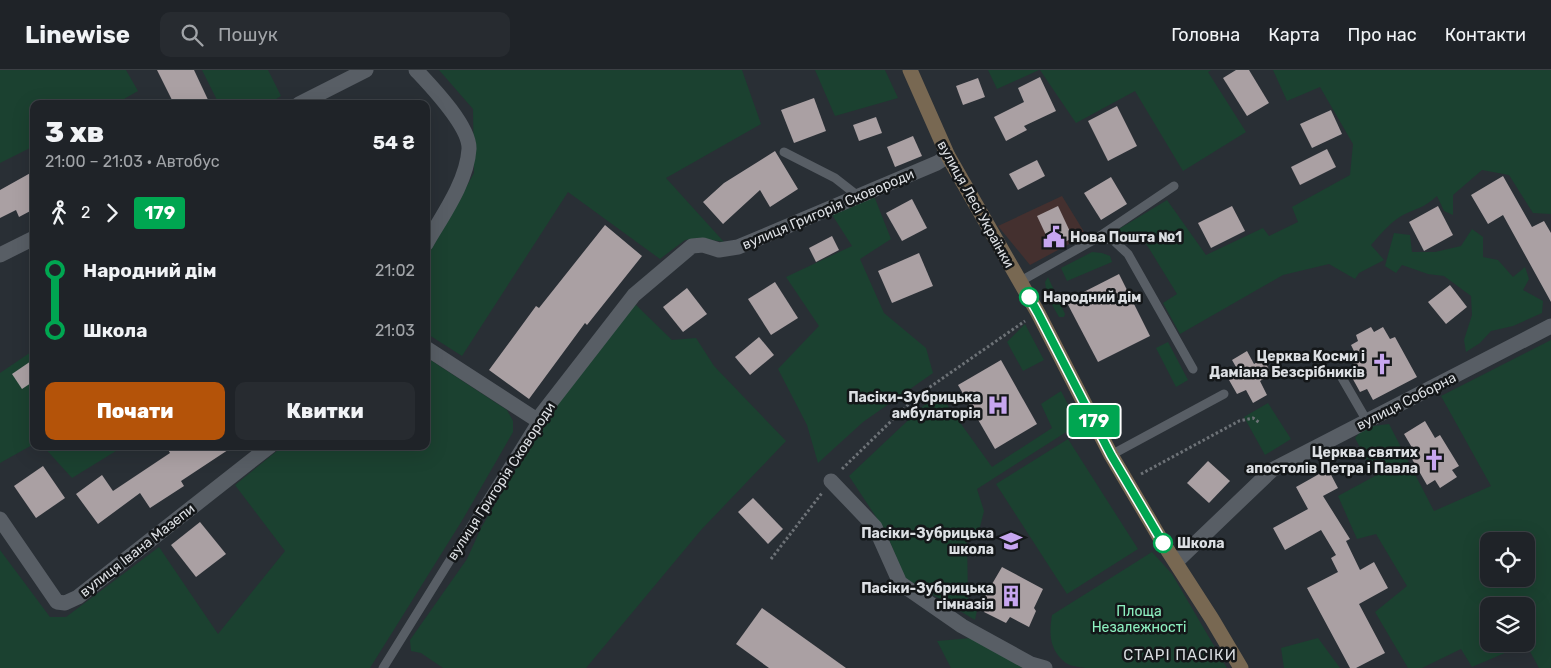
<!DOCTYPE html>
<html lang="uk">
<meta charset="utf-8">
<style>
:root{--surface:#1f2328;--page:#272b30;--text:#f1f3f6;--muted:#a1a4a8;--line:#3c4045;--accent:#b45309}
body{margin:0;font-family:Rubik,sans-serif;background:var(--page);color:var(--text);height:100vh;display:flex;flex-direction:column;font-size:19px;white-space:nowrap}
*{box-sizing:border-box;margin:0}
p{font-size:16px;color:var(--muted)}
.icon{flex:none;width:28px;height:28px;fill:none;stroke:currentColor;stroke-width:2;stroke-linecap:round;stroke-linejoin:round}
.map{position:relative;flex:1;overflow:hidden}
.panel{position:absolute;left:30px;top:30px;width:400px;height:350px;display:flex;flex-direction:column;background:var(--surface);border-radius:10px;box-shadow:0 5px 20px #0002,0 0 0 1px var(--line)}
.panel>*{flex:none}
.badge{padding:0 10px;border-radius:4px;font-size:18px;line-height:32px}
.fabs{position:absolute;left:1480px;top:462px;display:grid;gap:10px}
.fabs a{display:grid;place-items:center;width:55px;height:55px;border-radius:10px;background:var(--surface);box-shadow:0 5px 20px #0002,0 0 0 1px var(--line);font-size:25px}
.map>.badge{position:absolute;translate:-50% -50%;box-shadow:0 0 0 2px #fff}
.legs{display:flex;align-items:center;gap:8px;height:55px;padding:0 15px;font-size:16px}
.legs p{margin-inline-start:auto}
.summary{display:flex;align-items:center;justify-content:space-between;height:85px;padding:0 15px}
h1{font-size:28px;font-weight:800;line-height:38px}
.primary-button{display:flex;gap:10px;margin-top:auto;padding:10px 15px}
.primary-button a{flex:1;height:58px;border-radius:10px;background:var(--accent);color:#fff;font-size:20px;font-weight:800;line-height:58px;text-align:center}
.primary-button a+a{background:var(--page);color:var(--text)}
ul{padding:0 15px;list-style:none}
li{display:flex;align-items:center;gap:18px;height:60px;font-size:19px}
li i{display:grid;place-items:center;width:8px;height:100%;margin:0 6px;background:currentColor}
li i::after{content:'';width:12px;height:12px;margin:-6px;border:4px solid;border-radius:50%;background:var(--surface)}
li p{margin-inline-start:auto}
li:first-child i{background:linear-gradient(#0000 50%,currentColor 0)}
li:last-child i{background:linear-gradient(currentColor 50%,#0000 0)}
header{display:flex;align-items:center;gap:30px;box-sizing:border-box;height:70px;padding:0 25px;background:var(--surface);border-bottom:1px solid var(--line)}
header strong{font-size:24px}
nav{display:flex;gap:28px;margin-inline-start:auto;font-size:18px}
.search{width:350px;height:45px;background:var(--page);display:flex;align-items:center;gap:12px;box-sizing:border-box;padding:0 18px;border-radius:10px;color:var(--muted);font-size:19px}
.map>svg:first-child{display:block}
</style>
<header>
<strong>Linewise</strong>
<div class="search"><svg class="icon" aria-label="search" viewBox="0 0 24 24"><circle cx="10" cy="10" r="6"/><path d="M15 15l6 6"/></svg>Пошук</div>
<nav><a>Головна</a><a>Карта</a><a>Про нас</a><a>Контакти</a></nav>
</header>
<div class="map">
<svg width="1551" height="598" viewBox="0 0 1551 598">
<rect width="100%" height="100%" fill="#292f35"/>
<polygon fill="#44302f" points="1062,126 1086,165 1030,195 998,156"/>
<g fill="#1b4130" fill-rule="evenodd">
<polygon points="0,0 126,0 138,21 115,34 34,34 34,76 0,93"/>
<polygon points="202,0 268,0 281,26 268,34 219,34"/>
<polygon points="439,0 742,0 761,54 666,108 724,172 699,168 685,170 660,189 568,122 462,286 426,263 426,189 474,103 473,39"/>
<polygon points="815,0 885,0 898,28 835,46"/>
<polygon points="988,0 1039,0 997,19"/>
<polygon points="1040,0 1211,0 1208,2 1246,62 1183,101 1135,21 1076,53"/>
<path d="M1273 0H1551V144L1533 143 1509 105 1482 100 1453 125V145L1444 141 1437 126C1424 138 1417 138 1403 145 1390 152 1380 165 1371 175L1384 190 1359 203 1355 209 1329 194 1283 205 1180 264 1163 233 1177 224 1142 167 1127 172 1114 162 1167 130 1206 185 1263 158 1269 166 1298 152 1292 137 1350 105 1353 74 1320 17 1287 31Z"/>
<polygon points="874,126 891,169 860,189 884,243 926,278 933,303 863,352 818,393 807,355 778,299 819,256 786,207 852,176 831,143"/>
<polygon points="1472,159 1483,167 1483,187 1498,190 1513,207 1525,197 1529,209 1523,220 1543,231 1542,243 1513,256 1491,261 1480,273 1466,282 1464,270 1472,245 1471,226 1444,206 1428,204 1402,195 1396,203 1385,196 1394,163 1410,165 1412,182 1435,182 1461,176"/>
<polygon points="1092,182 1102,183 1110,186 1112,192 1067,211 1061,198"/>
<polygon points="1048,207 1065,244 1064,247 1059,247 1047,226 1045,212"/>
<polygon points="635,234 672,270 696,268 714,296 786,371 701,460 586,598 443,598 421,583 411,581 410,570 467,489 481,458 543,353"/>
<polygon points="1025,254 1044,290 1023,301 1007,272"/>
<path d="M1551 270V598H1539L1526 574 1472 597 1461 579 1422 598H1408L1375 542 1407 516 1376 464 1357 469 1338 426 1375 406 1355 368 1365 357 1389 354 1434 441 1491 416 1441 326ZM1489 471H1526V509H1489ZM1489 536H1526V574H1489Z"/>
<polygon points="1168,272 1188,310 1176,317 1156,278"/>
<polygon points="34,280 34,374 0,393 0,303"/>
<polygon points="426,287 507,340 513,351 513,362 463,449 370,598 0,598 0,480 50,547 66,547 159,477 218,564 285,481 235,415 283,376 426,376"/>
<polygon points="1061,321 1074,346 1071,359 977,419 984,441 980,457 967,466 968,531 977,541 975,550 905,508 886,462 849,406 938,322 992,397 1052,358 1041,334"/>
<polygon points="1268,333 1291,369 1265,385 1244,347"/>
<polygon points="1068,369 1138,479 1067,524 996,414"/>
<polygon points="43,376 124,376 72,408"/>
<path d="M1152 482 1172 504 1227 598H1085C1079 597 1070 596 1066 593 1049 580 1049 563 1052 545Z"/>
<polygon points="971,568 1023,598 951,598 937,571"/>
<polygon points="1318,568 1340,598 1284,598 1281,578"/>
</g>
<g fill="#aaa0a3">
<polygon points="157,0 194,0 210,34 174,34"/>
<polygon points="1236,0 1249,0 1269,33 1247,46 1223,8"/>
<polygon points="1040,7 1056,41 1024,56 1027,60 1006,71 994,47 1024,32 1018,18"/>
<polygon points="978,8 985,27 963,35 956,16"/>
<polygon points="814,28 826,61 794,73 781,40"/>
<polygon points="1117,36 1137,76 1108,91 1088,51"/>
<polygon points="1331,40 1342,64 1312,78 1300,54"/>
<polygon points="876,47 882,63 859,71 853,55"/>
<polygon points="913,66 922,86 895,97 887,77"/>
<polygon points="1327,79 1336,97 1300,115 1291,97"/>
<polygon points="775,81 798,119 770,137 760,120 723,154 703,132 724,113"/>
<polygon points="1037,90 1045,106 1018,120 1009,104"/>
<polygon points="34,101 34,139 19,147 16,140 0,148 0,120"/>
<polygon points="1503,106 1532,157 1544,151 1551,163 1551,232 1503,145 1488,154 1471,125"/>
<polygon points="1111,107 1127,134 1101,150 1084,123"/>
<polygon points="912,129 927,158 902,171 886,143"/>
<polygon points="1058,136 1073,168 1052,178 1037,146"/>
<polygon points="1232,136 1245,161 1211,178 1198,153"/>
<polygon points="1438,136 1453,165 1424,181 1409,152"/>
<polygon points="605,155 642,186 587,255 585,253 529,329 489,300 536,236 539,238"/>
<polygon points="832,166 839,180 816,192 809,178"/>
<polygon points="919,183 933,216 892,233 878,201"/>
<polygon points="1119,204 1150,266 1098,292 1066,231"/>
<polygon points="775,212 798,248 771,265 748,229"/>
<polygon points="1450,215 1467,237 1446,254 1428,232"/>
<polygon points="687,218 707,244 683,262 663,237"/>
<polygon points="1371,257 1374,262 1383,257 1390,269 1395,267 1417,307 1373,330 1367,319 1360,322 1349,302 1356,298 1352,290 1357,287 1351,275 1358,271 1356,265"/>
<polygon points="759,267 774,285 750,305 735,287"/>
<polygon points="1247,281 1254,294 1263,289 1272,304 1260,311 1267,325 1253,333 1246,320 1237,324 1229,310 1240,304 1232,290"/>
<polygon points="34,289 34,311 22,319 12,304"/>
<polygon points="1001,290 1037,354 995,379 958,315"/>
<polygon points="1425,351 1435,368 1440,365 1459,396 1452,400 1457,407 1440,418 1435,410 1427,415 1409,384 1414,381 1404,364"/>
<polygon points="166,376 234,376 181,411 184,416 150,438 140,423 98,454 76,424 102,405 113,421 170,383"/>
<polygon points="1208,391 1230,411 1209,433 1187,413"/>
<polygon points="43,396 65,428 36,448 14,416"/>
<polygon points="1328,399 1338,418 1323,426 1350,469 1346,471 1360,500 1374,492 1388,518 1359,534 1385,583 1356,598 1350,598 1307,518 1338,502 1331,488 1336,485 1321,460 1285,480 1273,458 1308,439 1296,417"/>
<polygon points="753,428 783,459 768,474 738,442"/>
<polygon points="200,452 226,484 196,507 171,475"/>
<polygon points="1002,497 1043,519 1034,538 1036,541 1029,557 1010,547 1006,553 984,542 981,527 985,526"/>
<polygon points="762,538 846,598 769,598 736,574"/>
</g>
<g fill="none" stroke-linecap="round" stroke-linejoin="round">
<g stroke="#6d7277" stroke-width="3" stroke-dasharray="2.5 2.5" stroke-linecap="butt">
<polyline points="842,399 917,326 1025,251"/>
<polyline points="1141,404 1239,351 1253,348 1260,353"/>
<polyline points="771,489 822,423"/>
</g>
<g stroke="#585e65" stroke-width="9">
<polyline points="784,82 835,108 858,126"/>
<polyline points="1097,168 1113,170 1128,184 1193,299"/>
<polyline points="1019,212 1097,168 1174,116"/>
<polyline points="1338,301 1367,351"/>
<polyline points="1111,385 1224,324"/>
<polyline points="383,598 537,350"/>
</g>
<g stroke="#585e65" stroke-width="15">
<path d="M416 0C431 16 470 56 469 79 467 112 442 146 426 174"/>
<polyline points="299,34 366,0"/>
<polyline points="0,185 34,168"/>
<polyline points="426,278 537,350 634,225 692,176 703,175 719,180 738,177 937,93 948,86"/>
<polyline points="831,411 875,457 900,513 962,556 1031,594 1045,598"/>
<polyline points="0,449 57,532 65,533 78,527 270,376"/>
<polyline points="1176,492 1272,400 1551,256"/>
</g>
<polyline stroke="#786852" stroke-width="15" points="910,0 948,86 1038,243 1111,385 1163,473 1212,549 1241,598"/>
</g>
<g fill="none" stroke-linecap="round" stroke-linejoin="round">
<g stroke="#fff" stroke-width="11">
<polyline id="line-1" points="1029,227 1038,243 1111,385 1163,473"/>
</g>
<use href="#line-1" stroke="#00a651" stroke-width="8"/>
</g>
<defs>
<g id="civic-bare" transform="scale(1.725)"><path d="M-.6-6.5H3V-4.5H.6V-3L4-1V1h2V6H-6V1h2V-1L-.6-3ZM-1.2 2.5V6h2.4V2.5Z" fill="#c7a6f0" stroke="#141719" stroke-width="2.5" paint-order="stroke"/></g>
<g id="church-bare" transform="scale(1.725)"><path d="M-1.2-6h2.4v3.5h3.3v2.4h-3.3V6h-2.4V-.1h-3.3v-2.4h3.3Z" fill="#c7a6f0" stroke="#141719" stroke-width="2.5" paint-order="stroke"/></g>
<g id="hospital-bare" transform="scale(1.725)"><path d="M-5-5h3v3.5h4V-5h3V5h-3V1.5h-4V5h-3Z" fill="#c7a6f0" stroke="#141719" stroke-width="2.5" paint-order="stroke"/></g>
<g id="school-bare" transform="scale(1.725)"><path d="M0-5L7-2L0 1L-7-2ZM-4 1L0 2.5L4 1V4Q0 6-4 4Z" fill="#c7a6f0" stroke="#141719" stroke-width="2.5" paint-order="stroke"/></g>
<g id="building-bare" transform="scale(1.725)"><path d="M-4-6H4V6H1V3H-1V6H-4ZM-2.5-4.3h1.7v1.8h-1.7ZM.8-4.3h1.7v1.8H.8ZM-2.5-1h1.7V.8h-1.7ZM.8-1h1.7V.8H.8Z" fill="#c7a6f0" stroke="#141719" stroke-width="2.5" paint-order="stroke"/></g>
</defs>
<g fill-rule="evenodd">
<use href="#civic-bare" x="1054" y="167"/>
<use href="#church-bare" x="1382" y="294"/>
<use href="#hospital-bare" x="998" y="335"/>
<use href="#church-bare" x="1434" y="390"/>
<use href="#school-bare" x="1011" y="471"/>
<use href="#building-bare" x="1011" y="526"/>
</g>
<g fill="#fff" stroke="#00a651" stroke-width="2.5">
<circle cx="1029" cy="227" r="9"/>
<circle cx="1163" cy="473" r="9"/>
</g>
<g text-anchor="middle" stroke-width="5" stroke-linejoin="round" paint-order="stroke">
<g font-size="14" fill="#dcdfe3" stroke="#141719">
<text transform="translate(976 134) rotate(61)" y="5">вулиця Лесі Українки</text>
<text transform="translate(828 139) rotate(-23)" y="5">вулиця Григорія Сковороди</text>
<text transform="translate(1406 331) rotate(-27)" y="5">вулиця Соборна</text>
<text transform="translate(501 411) rotate(-57)" y="5">вулиця Григорія Сковороди</text>
<text transform="translate(137 480) rotate(-38)" y="5">вулиця Івана Мазепи</text>
</g>
<g font-size="14" font-weight="bold" fill="#dcdfe3" stroke="#141719" text-anchor="end">
<text x="1070" y="172" text-anchor="start">Нова Пошта №1</text>
<text x="1365" y="291">Церква Косми і<tspan x="1365" dy="16">Даміана Безсрібників</tspan></text>
<text x="981" y="332">Пасіки-Зубрицька<tspan x="981" dy="16">амбулаторія</tspan></text>
<text x="1418" y="387">Церква святих<tspan x="1418" dy="16">апостолів Петра і Павла</tspan></text>
<text x="994" y="468">Пасіки-Зубрицька<tspan x="994" dy="16">школа</tspan></text>
<text x="994" y="523">Пасіки-Зубрицька<tspan x="994" dy="16">гімназія</tspan></text>
</g>
<g font-size="14" font-weight="bold" fill="#dcdfe3" stroke="#141719" text-anchor="start">
<text x="1043" y="232">Народний дім</text>
<text x="1177" y="478">Школа</text>
</g>
<g font-size="14" fill="#8df0c0" stroke="#141719">
<text x="1139" y="546">Площа<tspan x="1139" dy="16">Незалежності</tspan></text>
</g>
<g font-size="15" letter-spacing="1" fill="#dcdfe3" stroke="#141719">
<text x="1180" y="590">СТАРІ ПАСІКИ</text>
</g>
</g>
</svg>
<div class="fabs">
<a><svg class="icon" aria-label="locate" viewBox="0 0 24 24"><circle cx="12" cy="12" r="6"/><path d="M12 2v4M12 18v4M2 12h4M18 12h4"/></svg></a>
<a><svg class="icon" aria-label="layers" viewBox="0 0 24 24"><path d="M12 4l9 5-9 5-9-5zM3 14l9 5 9-5"/></svg></a>
</div>
<b class="badge" style="left:1094px;top:351px;background:#00a651;color:#fff">179</b>
<section class="panel">
<div class="summary"><div><h1>3 хв</h1><p>21:00 – 21:03 · Автобус</p></div><b>54 ₴</b></div>
<div class="legs"><svg class="icon" aria-label="walk" viewBox="0 0 24 24"><circle cx="13" cy="4" r="2"/><path d="M13 8l-2 6 4 7M11 14l-3 7M7 12l3-4h3l4 4"/></svg>2<svg class="icon" aria-label="forward" viewBox="0 0 24 24"><path d="M9 5l7 7-7 7"/></svg><b class="badge" style="background:#00a651;color:#fff">179</b></div>
<ul>
<li><i style="color:#00a651"></i><b>Народний дім</b><p>21:02</p></li>
<li><i style="color:#00a651"></i><b>Школа</b><p>21:03</p></li>
</ul>
<div class="primary-button"><a>Почати</a><a>Квитки</a></div>
</section>
</div>
